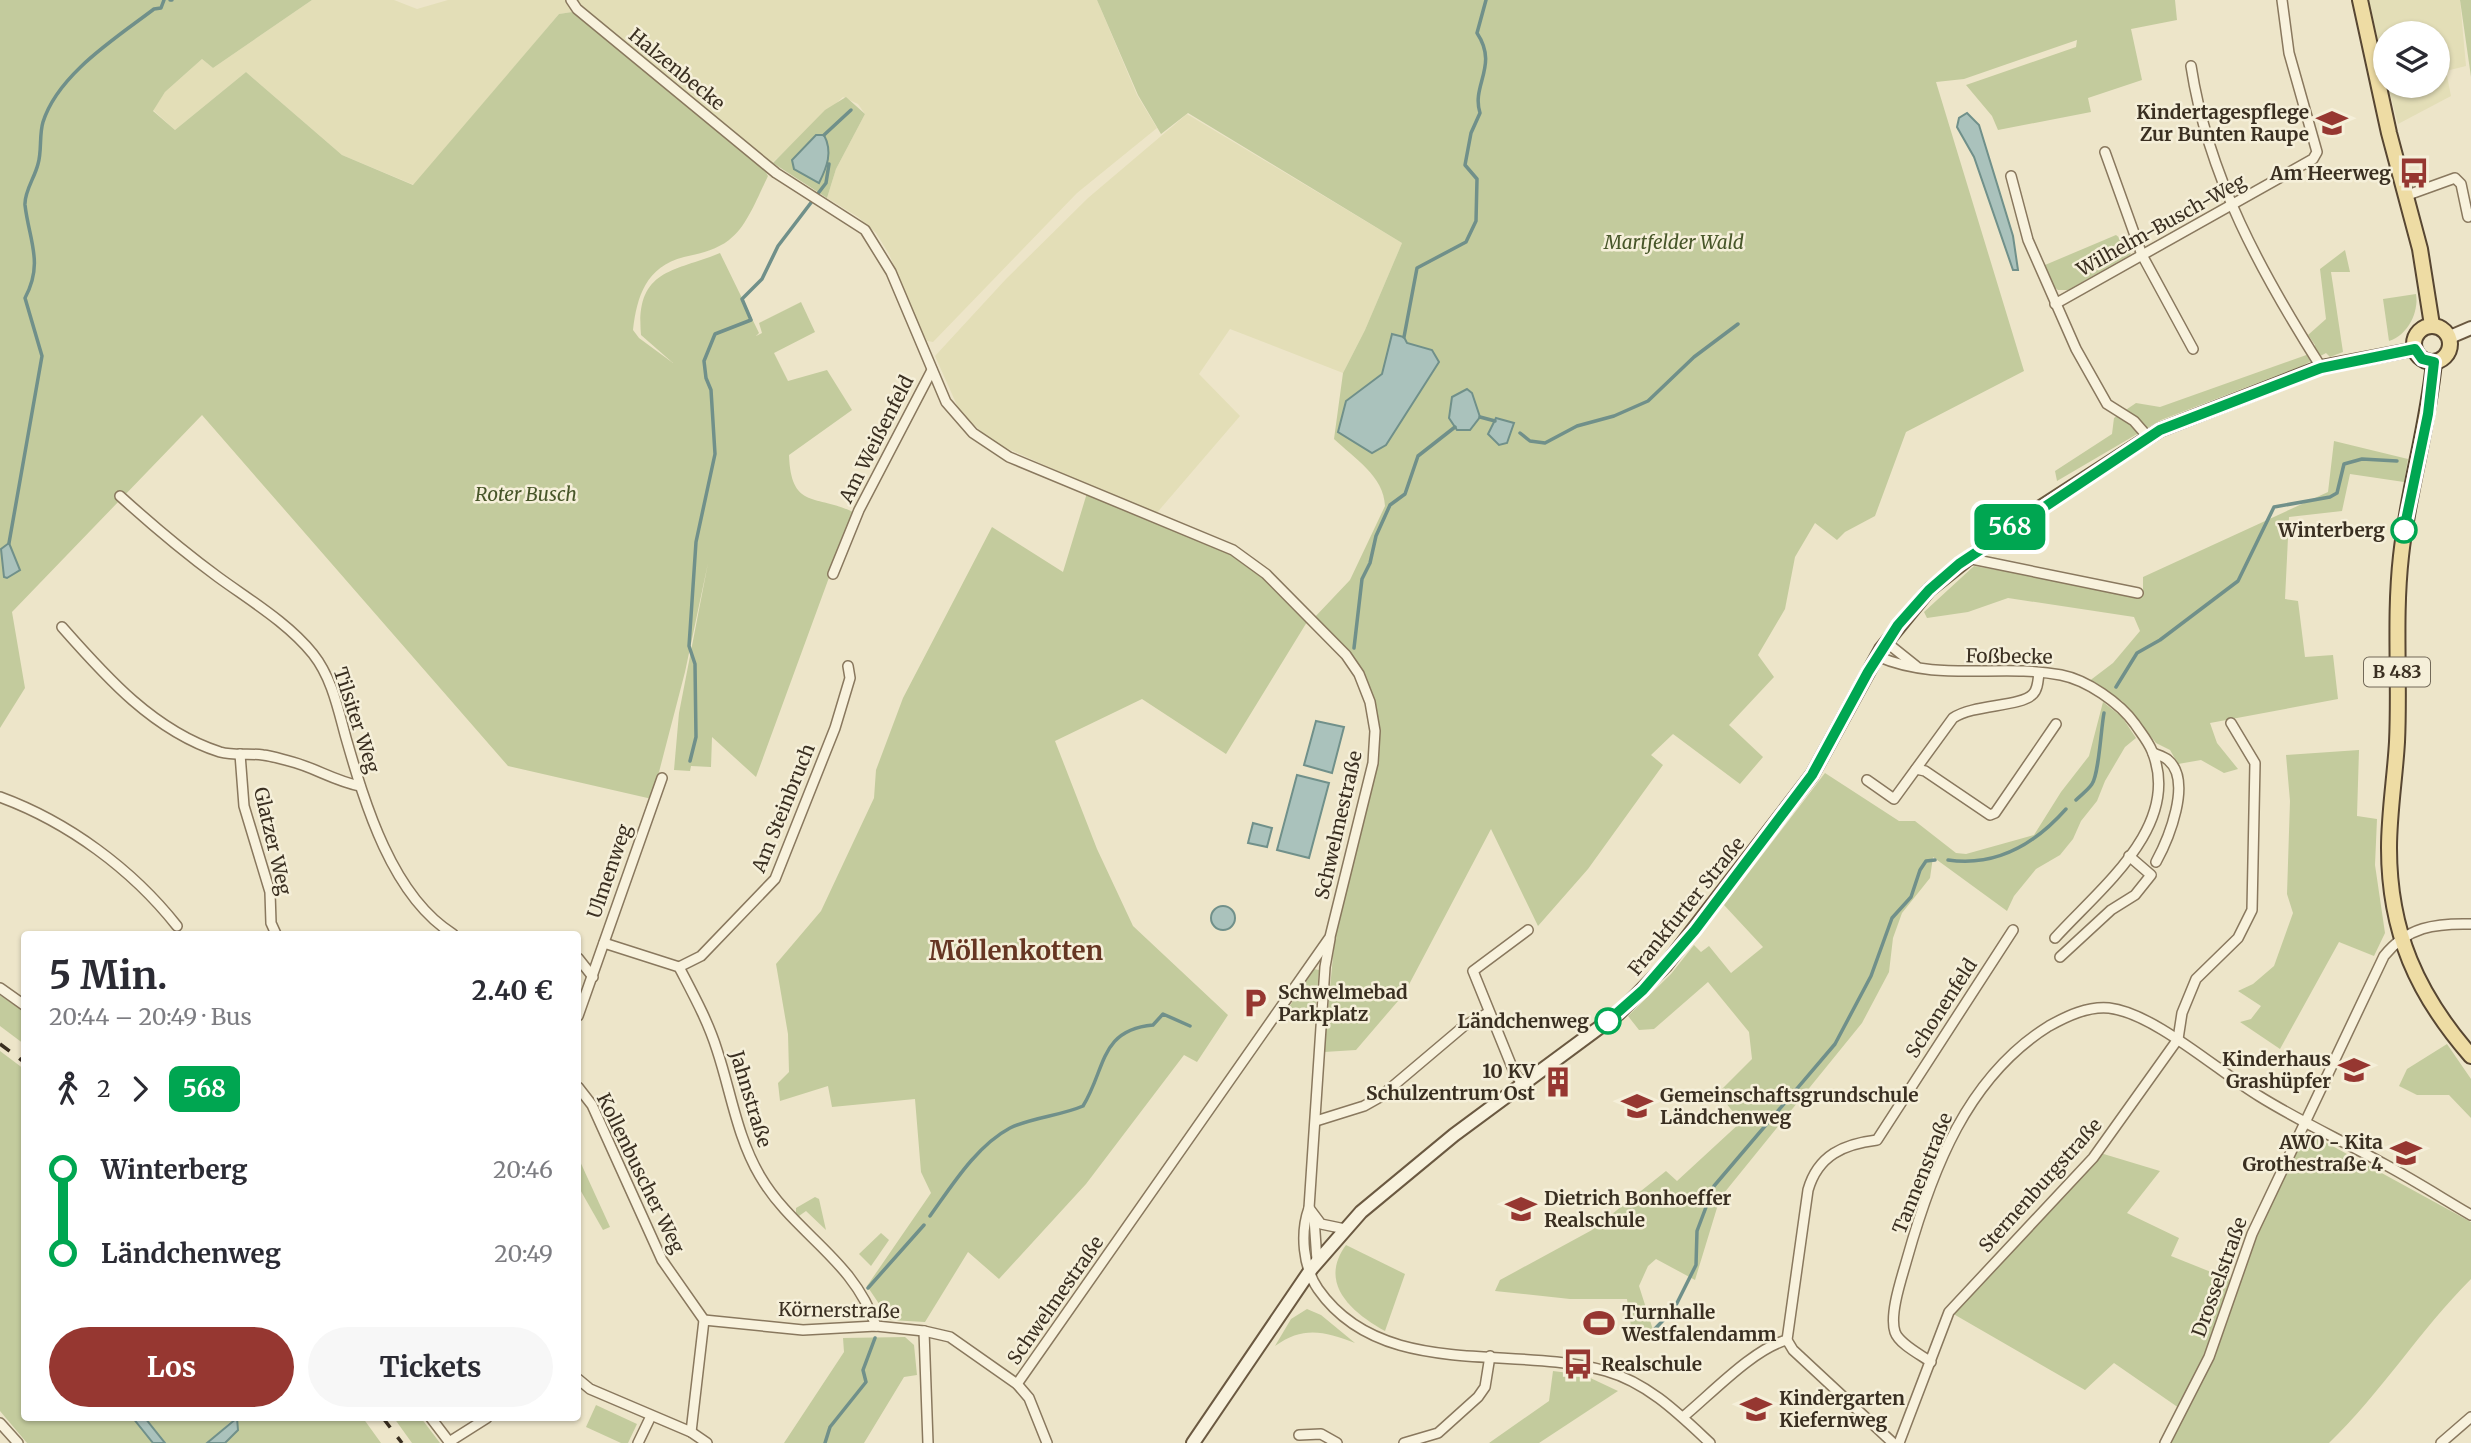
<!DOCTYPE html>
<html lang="de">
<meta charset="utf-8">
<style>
:root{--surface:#fff;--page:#f7f7f7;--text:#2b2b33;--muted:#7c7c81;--accent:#963731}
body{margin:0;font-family:Merriweather,serif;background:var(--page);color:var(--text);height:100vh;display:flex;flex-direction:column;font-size:26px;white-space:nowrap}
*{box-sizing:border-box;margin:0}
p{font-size:23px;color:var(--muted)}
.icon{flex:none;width:38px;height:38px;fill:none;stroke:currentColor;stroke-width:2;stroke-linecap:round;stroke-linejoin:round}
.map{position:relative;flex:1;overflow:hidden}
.panel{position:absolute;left:21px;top:931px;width:560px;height:490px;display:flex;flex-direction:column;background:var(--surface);border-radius:7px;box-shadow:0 2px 5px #0004}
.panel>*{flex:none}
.badge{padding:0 14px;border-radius:10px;font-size:24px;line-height:46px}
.tools{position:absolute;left:2373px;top:21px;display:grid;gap:14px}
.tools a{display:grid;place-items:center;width:77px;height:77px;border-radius:50%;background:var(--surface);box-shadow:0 2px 5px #0004;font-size:35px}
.map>.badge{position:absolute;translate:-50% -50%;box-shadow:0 0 0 4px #fff}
.legs{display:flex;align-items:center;gap:10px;height:77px;padding:0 28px;font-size:23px}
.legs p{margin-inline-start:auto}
.head{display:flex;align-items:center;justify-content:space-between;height:119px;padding:0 28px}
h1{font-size:38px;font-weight:700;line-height:52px}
.primary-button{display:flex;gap:14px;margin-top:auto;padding:14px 28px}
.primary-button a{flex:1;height:80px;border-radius:42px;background:var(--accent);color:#fff;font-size:28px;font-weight:700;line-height:80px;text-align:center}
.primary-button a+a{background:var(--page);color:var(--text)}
ul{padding:0 28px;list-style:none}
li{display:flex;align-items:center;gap:24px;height:84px;font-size:26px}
li i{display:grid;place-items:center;width:10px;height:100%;margin:0 9px;background:currentColor}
li i::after{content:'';width:18px;height:18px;margin:-9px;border:5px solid;border-radius:50%;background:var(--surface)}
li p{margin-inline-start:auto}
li:first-child i{background:linear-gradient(#0000 50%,currentColor 0)}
li:last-child i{background:linear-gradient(currentColor 50%,#0000 0)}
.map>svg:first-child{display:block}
</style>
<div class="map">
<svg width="2471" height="1443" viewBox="0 0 2471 1443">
<rect width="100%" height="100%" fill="#ede5c9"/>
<g fill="#e3deb7">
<polygon points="312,0 394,0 417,9 448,0 566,0 572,12 559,14 414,185 342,155 246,72 175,130 153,110 165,92 202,59 213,68"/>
<polygon points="574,0 1097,0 1137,95 1157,128 1077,193 933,342 927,341 920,328 889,254 876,233 858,217 827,198 836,169 865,114 858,104 843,97 772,163"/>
<polygon points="2369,0 2460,0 2466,66 2446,71 2451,96 2398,124 2388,86 2438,86 2438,33 2385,33 2385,75"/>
<polygon points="1187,114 1402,243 1365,330 1343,373 1230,329 1199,374 1240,416 1155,515 993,442 960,412 935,356 1006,279 1088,198"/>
</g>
<g fill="#c3cb9d" fill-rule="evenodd">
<path d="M0 0H312L213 68 202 59 165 92 153 111 175 130 246 72 342 155 413 185 559 14 572 12 764 169 768 176C758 196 747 227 729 240 716 250 699 254 684 257 646 267 637 296 633 330L639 338 673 363 641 335C635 268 675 272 720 253L759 333 756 336 762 333 759 323 801 302 815 332 774 353 788 381 827 370 852 410 789 455C791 510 816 494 853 512L756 777 712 737 711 767 691 766 690 771 674 770 679 713 708 563 685 672 652 799 508 766 202 415 12 612 25 688 0 728Z"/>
<path d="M1097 0H2175L2177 20 2131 29 2142 80 2088 98 2091 112 1998 130 1992 116 1966 85 2076 47 2077 40 1964 79 1936 82 2024 371 1906 432 1875 516 1845 532 1837 540 1815 523 1795 557 1785 609 1758 655 1774 677 1729 725 1763 757 1740 784 1673 734 1651 755 1663 765 1588 869 1538 926 1491 829 1404 994 1356 1050 1324 1052 1335 935 1373 781 1374 701 1314 618 1350 580 1385 506C1384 476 1354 458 1334 439L1343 373 1365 330 1402 243 1188 113 1161 134 1138 95ZM1407 343 1432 350 1346 401 1382 374Z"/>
<polygon points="2460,0 2471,0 2471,77"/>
<polygon points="846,97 865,114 836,169 827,198 773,163 825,110"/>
<polygon points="2116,235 2132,248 2130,255 2068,290 2058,290 2053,286 2045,265"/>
<polygon points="2345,250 2350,272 2331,272 2343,352 2330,357 2326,353 2302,366 2161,420 2057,481 2055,471 2112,434 2114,418 2136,403 2160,407 2312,353 2315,345 2308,335 2326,319 2320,269"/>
<path d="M2416 294C2419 312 2408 335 2389 341L2383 299Z"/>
<polygon points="2334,441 2408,459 2404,482 2350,474 2342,511 2289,517 2285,599 2298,601 2305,657 2333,655 2338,699 2210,723 2217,743 2238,769 2224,773 2201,760 2178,764 2170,750 2156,743 2122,701 2088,682 2113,663 2140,631 2134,617 2008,598 1968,612 1927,618 1924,612 1974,566 2143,595 2143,577 2328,492"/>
<polygon points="1087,493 1231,553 1263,577 1307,622 1226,754 1142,699 1055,741 1097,849 1133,926 1228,1015 1197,1062 1184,1055 1086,1184 999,1279 968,1252 925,1322 890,1320 867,1286 931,1193 921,1172 915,1099 832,1107 828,1086 780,1101 778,1083 789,1072 788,1034 776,964 821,911 874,798 876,770 903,698 992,527 1063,572"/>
<polygon points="2103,702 2122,717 2136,738 2125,747 2105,781 2097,801 2081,821 2073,839 2060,855 2036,869 2014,896 2007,911 1933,857 1930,878 1902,913 1893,938 1889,972 1862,1023 1720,1198 1695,1280 1656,1259 1648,1266 1639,1286 1654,1333 1633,1340 1627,1299 1570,1299 1495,1291 1500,1280 1592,1230 1666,1171 1677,1181 1741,1122 1718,1093 1752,1059 1749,1032 1708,982 1654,1029 1639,1030 1628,1016 1671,974 1694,945 1701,952 1709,946 1731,973 1763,947 1724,905 1825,773 1899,821 1915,821 1956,853 1966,854 2034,835 2061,792 2089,756"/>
<polygon points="2359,750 2357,816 2377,819 2375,865 2385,933 2374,956 2339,942 2280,1049 2240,1022 2251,1019 2261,1006 2238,991 2253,984 2274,966 2293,913 2287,894 2290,801 2286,755"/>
<polygon points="1314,969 1319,970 1314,1024 1289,1007"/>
<polygon points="0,995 24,1012 24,1044 0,1026"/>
<polygon points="2447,1044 2471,1079 2471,1118 2449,1095 2417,1095 2399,1086 2407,1069"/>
<polygon points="0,1051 24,1069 24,1418 133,1418 153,1443 27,1443 0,1411"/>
<path d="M2308 1137H2316L2471 1222V1279C2420 1330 2381 1393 2329 1443H2159L2179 1408 2114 1363 2085 1390 1950 1312 2097 1152 2160 1171 2127 1213 2179 1238 2171 1256 2231 1280 2302 1140Z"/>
<polygon points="578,1157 610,1227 603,1230 578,1186"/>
<polygon points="815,1197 819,1199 826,1230 806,1211 799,1216 796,1213 796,1208"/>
<polygon points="881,1233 889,1240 871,1266 859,1254"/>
<path d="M1346 1245 1405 1274 1385 1331C1351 1312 1318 1283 1346 1245Z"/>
<path d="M1307 1309 1321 1315 1355 1343C1324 1331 1303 1326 1275 1346L1291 1319Z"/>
<polygon points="905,1337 914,1345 917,1375 904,1377 864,1443 784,1443 844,1352 843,1338"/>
<polygon points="1553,1371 1584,1375 1618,1391 1539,1443 1489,1443 1549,1401"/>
<polygon points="596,1405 637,1424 628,1443 621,1443 586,1427"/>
<polygon points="145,1418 235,1418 207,1443 165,1443"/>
<polygon points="237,1418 363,1418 381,1443 225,1443 238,1430"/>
<polygon points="394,1418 421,1418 440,1443 412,1443"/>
</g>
<g fill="#aac2bc" stroke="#70908a" stroke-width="2">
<polygon points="1967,113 1979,125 2013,236 2018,270 2013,270 1974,157 1957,127 1959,118"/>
<path d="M816 135H824C833 152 827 167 819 183L794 169 792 160Z"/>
<polygon points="1392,334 1404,337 1407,343 1432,350 1439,362 1386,445 1372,453 1338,432 1346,401 1382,374"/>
<polygon points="1467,389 1472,393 1480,417 1470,430 1457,430 1449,418 1452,397"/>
<polygon points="1496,418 1514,423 1507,443 1499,445 1488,434"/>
<polygon points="9,543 20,570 7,578 4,577 1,549"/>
<polygon points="1316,721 1344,727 1332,773 1304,765"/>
<polygon points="1297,775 1329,783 1309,858 1277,850"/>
<polygon points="1253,823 1272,828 1267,847 1248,843"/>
<circle cx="1223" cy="918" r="12"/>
<polygon points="133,1418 145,1418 165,1443 153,1443"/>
<polygon points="237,1418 238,1430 225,1443 207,1443"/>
</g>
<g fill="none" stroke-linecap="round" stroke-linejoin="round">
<g stroke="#70908a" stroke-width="3.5">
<polyline points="170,0 172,0"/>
<polyline points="824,135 851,110"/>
<path d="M1404 337 1417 268 1466 242 1476 221 1477 179 1465 165 1471 133 1480 113C1471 85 1499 66 1477 33L1486 0"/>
<polyline points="1480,417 1495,421"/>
<polyline points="1520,433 1530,441 1545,443 1577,426 1614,416 1648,401 1694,357 1738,324"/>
<path d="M9 543 42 356 25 298C44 263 29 240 25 205 24 192 35 177 38 164 42 151 39 135 43 122 58 74 116 38 154 9L161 8 164 0"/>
<polyline points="1354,648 1362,579 1370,563 1376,536 1390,505 1405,494 1418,456 1455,427"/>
<polyline points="2116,687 2137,653 2160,640 2238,581 2274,507 2330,497 2337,493 2344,464 2362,459 2397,461"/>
<polyline points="690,761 696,737 695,664 689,646 696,542 715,454 711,390 706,378 704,361 715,334 751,320 742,299 762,279 778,246 826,183 829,164"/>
<path d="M2076 800C2081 795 2088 790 2092 784 2099 774 2101 728 2104 713"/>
<path d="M1948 860C1996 867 2035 844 2066 809"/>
<path d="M930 1216C951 1187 976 1146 1010 1128 1033 1117 1060 1116 1083 1106 1106 1069 1099 1030 1153 1025L1163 1014 1190 1026"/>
<polyline points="868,1288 924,1225"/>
<polyline points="1650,1334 1674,1309 1696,1265 1697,1231 1714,1186 1835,1044 1871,976 1892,918 1911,897 1920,870 1926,861 1935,860"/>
<polyline points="825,1443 830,1427 866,1382 863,1370 875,1338"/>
</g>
<g stroke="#89785e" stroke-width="12">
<g id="street">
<polyline points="571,0 577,9 776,173 865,230 891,272 946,402 973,433 1009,457 1233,550 1266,574 1346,655 1359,674 1370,702 1375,731 1373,763 1330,937 1017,1384"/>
<path d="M2191 66C2208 177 2262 274 2321 367"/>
<polyline points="2105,152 2142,255 2193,349"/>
<polyline points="2011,176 2028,240 2076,349 2107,404 2134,421 2148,437"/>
<polyline points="2405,196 2455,178 2461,184 2468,217"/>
<polyline points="2055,304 2313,159 2317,152 2289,53 2282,0"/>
<path d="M120 496C152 525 184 552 218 577 251 601 288 623 313 654 332 678 338 709 346 738 365 804 392 896 453 934"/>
<polyline points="1967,558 2138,593"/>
<polyline points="833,574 859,510 932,370"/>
<path d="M62 627C106 677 154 731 220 752 234 756 249 753 263 755 272 756 281 759 289 761 314 767 334 781 360 786"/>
<polyline points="1886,642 1916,666"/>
<path d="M1877 656C1938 683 2000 663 2061 675 2087 680 2120 703 2135 724 2141 733 2148 741 2152 751 2183 826 2099 889 2055 938"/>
<path d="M2153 753C2158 755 2165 757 2168 760 2193 781 2168 840 2156 862"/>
<polyline points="240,754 244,806 270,892 271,923 276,934"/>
<polyline points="1916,769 1925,771 1990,815 1995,813 2056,724"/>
<path d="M1867 780 1894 799 1953 718C1974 704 2021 707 2033 694 2038 689 2038 680 2039 673"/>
<path d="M0 797C68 822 132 869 177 926"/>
<path d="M1330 939 1325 967 1309 1208C1300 1233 1303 1267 1318 1289 1382 1381 1511 1344 1606 1371 1648 1383 1679 1414 1710 1443"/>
<path d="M604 943 679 967C693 994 708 1021 717 1050 731 1092 737 1137 760 1176 794 1234 853 1258 876 1326"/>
<polyline points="2060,957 2111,910 2135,895 2151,875 2129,856"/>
<polyline points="578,958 593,977"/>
<polyline points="679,967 701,956 775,879 835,728 850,678 848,666"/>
<polyline points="0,988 24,1005"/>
<polyline points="578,1016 662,778"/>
<polyline points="1523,1085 1514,1072 1473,971 1528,930"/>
<polyline points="578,1087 592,1105 662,1260 704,1320 691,1432"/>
<polyline points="1316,1121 1364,1106 1380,1097 1464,1026 1488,1013"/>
<polyline points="1309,1208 1321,1224 1345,1229"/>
<polyline points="1314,1218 1317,1261"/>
<polyline points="704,1320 803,1330 876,1326 924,1331 950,1337 1017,1384 1029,1398 1047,1443"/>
<polyline points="924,1331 928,1443"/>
<path d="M1931 1362C1921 1355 1899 1344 1895 1332 1889 1314 1902 1277 1907 1259 1932 1170 1967 1077 2049 1026 2067 1016 2088 1006 2109 1008 2154 1013 2219 1072 2259 1096 2299 1121 2343 1141 2384 1164 2414 1180 2442 1198 2471 1215"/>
<polyline points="578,1379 590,1389 691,1432 707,1443"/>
<path d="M1683 1417C1710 1395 1754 1348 1787 1340"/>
<polyline points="431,1418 450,1443"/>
<polyline points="0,1423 18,1443"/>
<polyline points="1299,1435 1321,1434 1337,1443"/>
<polyline points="449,1442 487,1418"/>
<polyline points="638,1443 651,1416"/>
<polyline points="1404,1443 1438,1433 1478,1397 1485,1387 1490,1356"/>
<path d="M1893 1443 1793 1350 1787 1340 1808 1190C1818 1155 1844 1144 1877 1140L2013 930"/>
<polyline points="1899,1443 1949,1312 2093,1158 2178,1039 2182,1013 2196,979 2238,938 2252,910 2255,763 2231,723"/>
<path d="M2165 1443 2209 1357 2252 1234 2384 956C2407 927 2435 923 2471 924"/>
<polyline points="2441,1443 2471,1417"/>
</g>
</g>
<g stroke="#6b5941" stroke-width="16">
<g id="secondary">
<polyline points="2450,337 2471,328"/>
<polyline points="1193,1443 1312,1268 1361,1212 1454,1135 1619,1013 1665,966 1812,775 1881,649 1929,590 2002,532 2160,430 2321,367 2415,349"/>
</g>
</g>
<g stroke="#574632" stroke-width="18">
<g id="primary">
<polyline points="2360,0 2389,133 2420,249 2432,325"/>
<circle cx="2432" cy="344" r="18"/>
<path d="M2434 362C2428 427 2408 490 2401 556 2394 618 2400 680 2397 742 2395 777 2389 813 2389 848 2389 932 2417 994 2471 1056"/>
</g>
</g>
<use href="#street" stroke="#f8f2dd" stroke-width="9"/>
<use href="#secondary" stroke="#f8f2dd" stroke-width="12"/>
<use href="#primary" stroke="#eedca4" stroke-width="14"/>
<g stroke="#3a2f21" stroke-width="3.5" stroke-dasharray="12 12" stroke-linecap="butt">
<polyline points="0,1044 24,1062"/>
<polyline points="383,1418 402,1443"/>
</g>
</g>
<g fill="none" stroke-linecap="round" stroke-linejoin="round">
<g stroke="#fff" stroke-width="16">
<polyline id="line-1" points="1608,1021 1643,990 1695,930 1812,775 1868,672 1898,625 1929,590 1959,564 2160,430 2321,368 2415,349 2422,359 2434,362 2428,414 2404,530"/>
</g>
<use href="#line-1" stroke="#00a651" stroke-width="10"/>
</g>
<defs>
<g id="school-bare" transform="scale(2.415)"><path d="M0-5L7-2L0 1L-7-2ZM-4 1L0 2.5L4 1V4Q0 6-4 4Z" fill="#963731" stroke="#f5efd9" stroke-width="2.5" paint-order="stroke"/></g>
<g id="bus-bare" transform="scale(2.415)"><path d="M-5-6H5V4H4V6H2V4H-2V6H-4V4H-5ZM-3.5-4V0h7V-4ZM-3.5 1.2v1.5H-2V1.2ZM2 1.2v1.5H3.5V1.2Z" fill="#963731" stroke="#f5efd9" stroke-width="2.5" paint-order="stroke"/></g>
<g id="parking-bare" transform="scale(2.415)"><path d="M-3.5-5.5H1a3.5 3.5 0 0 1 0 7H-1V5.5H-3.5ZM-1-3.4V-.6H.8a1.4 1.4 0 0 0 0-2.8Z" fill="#963731" stroke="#f5efd9" stroke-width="2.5" paint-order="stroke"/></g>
<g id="building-bare" transform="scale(2.415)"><path d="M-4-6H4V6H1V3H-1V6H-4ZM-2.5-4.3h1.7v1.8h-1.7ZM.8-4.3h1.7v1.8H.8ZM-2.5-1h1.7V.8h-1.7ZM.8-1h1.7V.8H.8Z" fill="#963731" stroke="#f5efd9" stroke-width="2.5" paint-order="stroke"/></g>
<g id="stadium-bare" transform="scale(2.415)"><path d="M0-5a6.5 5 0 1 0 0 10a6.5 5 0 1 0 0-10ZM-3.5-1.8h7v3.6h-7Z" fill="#963731" stroke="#f5efd9" stroke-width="2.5" paint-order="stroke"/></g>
</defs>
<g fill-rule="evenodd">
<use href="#school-bare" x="2332" y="123"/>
<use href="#bus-bare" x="2414" y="173"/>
<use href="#parking-bare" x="1255" y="1003"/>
<use href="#school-bare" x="2354" y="1070"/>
<use href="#building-bare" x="1558" y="1082"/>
<use href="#school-bare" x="1637" y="1106"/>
<use href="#school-bare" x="2406" y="1153"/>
<use href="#school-bare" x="1521" y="1209"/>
<use href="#stadium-bare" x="1599" y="1323"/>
<use href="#bus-bare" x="1578" y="1364"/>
<use href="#school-bare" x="1756" y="1409"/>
</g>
<g fill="#fff" stroke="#00a651" stroke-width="3.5">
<circle cx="2404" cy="530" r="12"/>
<circle cx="1608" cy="1021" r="12"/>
</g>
<g text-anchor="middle" stroke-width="5" stroke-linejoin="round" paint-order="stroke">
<rect fill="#f5efd9" stroke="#726958" stroke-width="2" x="2364" y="657.5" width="66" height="29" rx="5"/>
<g font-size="18" font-weight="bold" fill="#3a2f21">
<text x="2397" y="678">B 483</text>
</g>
<g font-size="19" fill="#3a2f21" stroke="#f5efd9">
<text transform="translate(677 69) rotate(39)" y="7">Halzenbecke</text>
<text transform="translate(2161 225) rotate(-29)" y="7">Wilhelm-Busch-Weg</text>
<text transform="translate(876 439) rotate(-63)" y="7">Am Weißenfeld</text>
<text transform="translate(2009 656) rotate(1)" y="7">Foßbecke</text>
<text transform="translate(357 720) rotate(72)" y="7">Tilsiter Weg</text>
<text transform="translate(783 808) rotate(-68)" y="7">Am Steinbruch</text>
<text transform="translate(1338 825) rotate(-77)" y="7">Schwelmestraße</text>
<text transform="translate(273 841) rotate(77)" y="7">Glatzer Weg</text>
<text transform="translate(609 871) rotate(-71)" y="7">Ulmenweg</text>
<text transform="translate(1686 906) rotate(-51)" y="7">Frankfurter Straße</text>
<text transform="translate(1941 1008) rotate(-57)" y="7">Schonenfeld</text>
<text transform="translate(751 1099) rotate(73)" y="7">Jahnstraße</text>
<text transform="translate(641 1173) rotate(64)" y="7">Kollenbuscher Weg</text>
<text transform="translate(1922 1173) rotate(-68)" y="7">Tannenstraße</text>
<text transform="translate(2040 1185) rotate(-48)" y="7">Sternenburgstraße</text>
<text transform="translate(2219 1277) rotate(-70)" y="7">Drosselstraße</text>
<text transform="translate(1055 1300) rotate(-55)" y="7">Schwelmestraße</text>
<text transform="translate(839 1310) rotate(1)" y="7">Körnerstraße</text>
</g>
<g font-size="19" font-weight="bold" fill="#3a2f21" stroke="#f5efd9" text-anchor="start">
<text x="2309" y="119" text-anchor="end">Kindertagespflege<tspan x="2309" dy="22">Zur Bunten Raupe</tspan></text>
<text x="2391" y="180" text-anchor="end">Am Heerweg</text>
<text x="1278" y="999">Schwelmebad<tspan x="1278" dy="22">Parkplatz</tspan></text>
<text x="2331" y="1066" text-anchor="end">Kinderhaus<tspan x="2331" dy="22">Grashüpfer</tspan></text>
<text x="1535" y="1078" text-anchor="end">10 KV<tspan x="1535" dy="22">Schulzentrum Ost</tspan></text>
<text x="1660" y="1102">Gemeinschaftsgrundschule<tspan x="1660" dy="22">Ländchenweg</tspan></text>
<text x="2383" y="1149" text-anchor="end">AWO - Kita<tspan x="2383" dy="22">Grothestraße 4</tspan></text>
<text x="1544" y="1205">Dietrich Bonhoeffer<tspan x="1544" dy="22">Realschule</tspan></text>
<text x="1622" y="1319">Turnhalle<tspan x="1622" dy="22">Westfalendamm</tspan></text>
<text x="1601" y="1371">Realschule</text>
<text x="1779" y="1405">Kindergarten<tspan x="1779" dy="22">Kiefernweg</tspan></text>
</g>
<g font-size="19" font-style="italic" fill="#475629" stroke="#f5efd9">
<text x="1674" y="249">Martfelder Wald</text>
<text x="526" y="501">Roter Busch</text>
</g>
<g font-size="19" font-weight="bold" fill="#3a2f21" stroke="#f5efd9" text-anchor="end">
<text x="2385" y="537">Winterberg</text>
<text x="1589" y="1028">Ländchenweg</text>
</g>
<g font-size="26" font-weight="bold" fill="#653522" stroke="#f5efd9">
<text x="1016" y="960">Möllenkotten</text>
</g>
</g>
</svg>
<div class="tools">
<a><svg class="icon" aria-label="layers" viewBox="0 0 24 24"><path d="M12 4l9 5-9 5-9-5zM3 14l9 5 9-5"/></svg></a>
</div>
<b class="badge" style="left:2010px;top:527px;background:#00a651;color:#fff">568</b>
<section class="panel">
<div class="head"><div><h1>5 Min.</h1><p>20:44 – 20:49 · Bus</p></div><b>2.40 €</b></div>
<div class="legs"><svg class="icon" aria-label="walk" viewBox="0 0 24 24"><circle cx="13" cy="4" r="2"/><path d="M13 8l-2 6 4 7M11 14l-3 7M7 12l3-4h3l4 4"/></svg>2<svg class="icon" aria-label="forward" viewBox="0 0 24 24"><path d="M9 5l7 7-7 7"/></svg><b class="badge" style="background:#00a651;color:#fff">568</b></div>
<ul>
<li><i style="color:#00a651"></i><b>Winterberg</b><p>20:46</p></li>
<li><i style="color:#00a651"></i><b>Ländchenweg</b><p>20:49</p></li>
</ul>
<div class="primary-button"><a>Los</a><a>Tickets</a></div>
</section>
</div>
